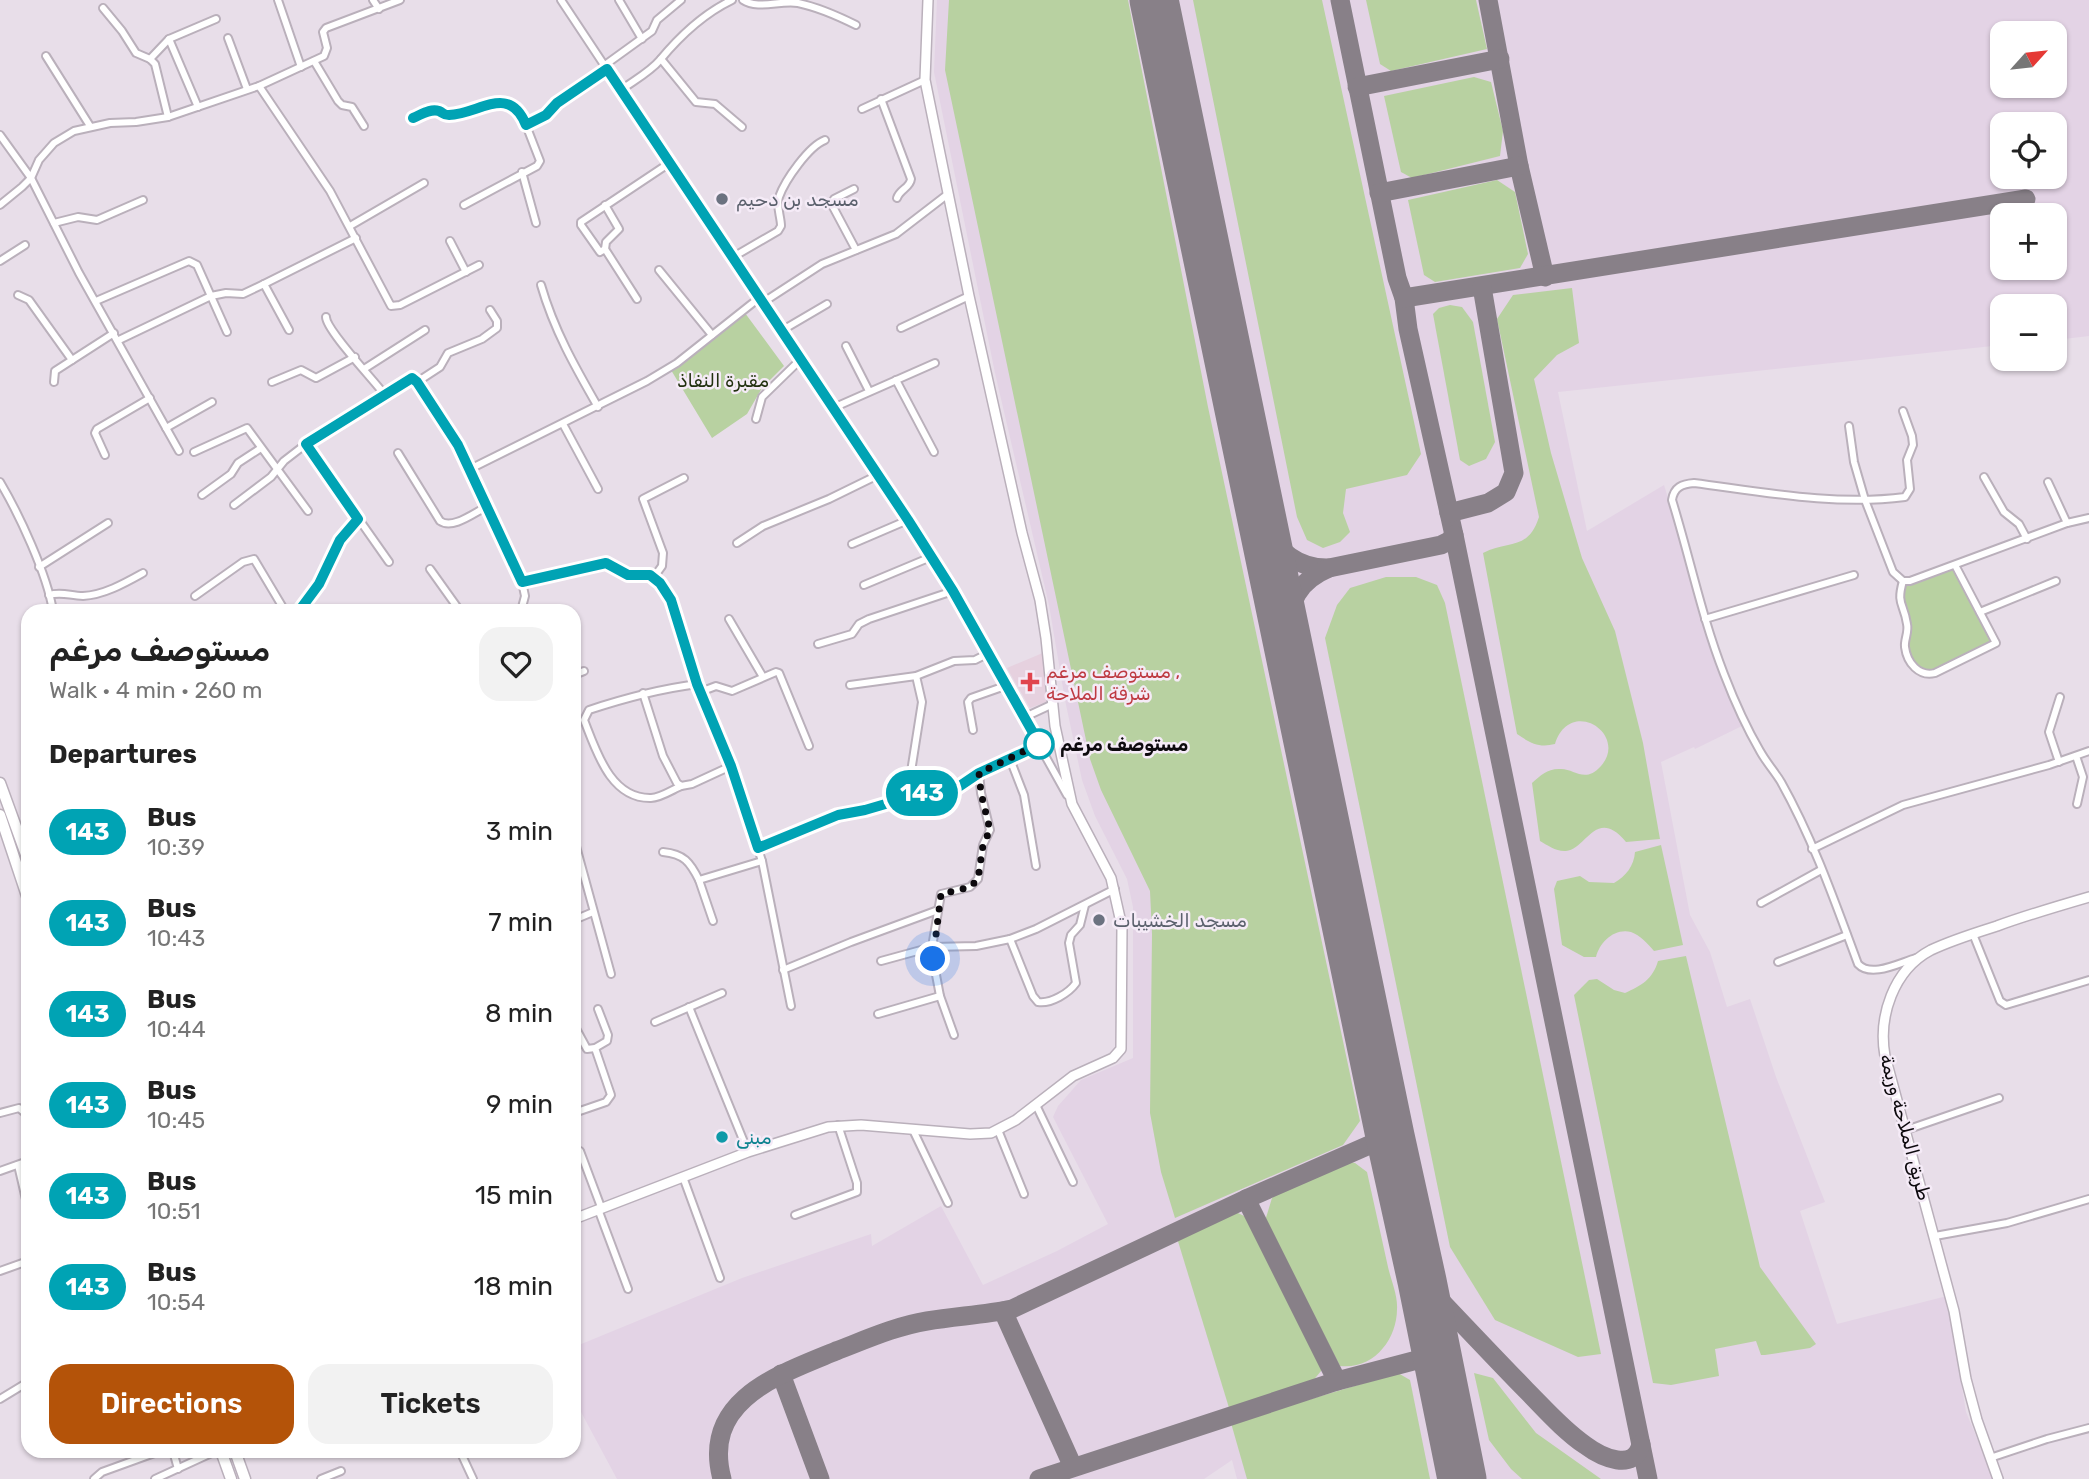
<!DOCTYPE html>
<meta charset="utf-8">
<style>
:root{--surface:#fff;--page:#f2f2f2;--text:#222;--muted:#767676;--accent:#b45309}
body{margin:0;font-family:Rubik,"Noto Naskh Arabic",sans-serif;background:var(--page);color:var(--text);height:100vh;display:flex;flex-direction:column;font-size:26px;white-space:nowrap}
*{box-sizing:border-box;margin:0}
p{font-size:23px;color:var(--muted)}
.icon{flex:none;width:38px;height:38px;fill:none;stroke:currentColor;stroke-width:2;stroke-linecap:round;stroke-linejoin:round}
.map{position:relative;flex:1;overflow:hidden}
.panel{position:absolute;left:21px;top:604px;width:560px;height:854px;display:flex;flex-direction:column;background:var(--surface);border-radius:21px;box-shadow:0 2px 5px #0004}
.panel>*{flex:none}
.badge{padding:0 14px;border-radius:23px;font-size:24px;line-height:46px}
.needle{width:46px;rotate:63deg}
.controls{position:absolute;left:1990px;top:21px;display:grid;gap:14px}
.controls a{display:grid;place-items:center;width:77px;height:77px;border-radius:14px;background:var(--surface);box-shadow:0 2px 5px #0004;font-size:35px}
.you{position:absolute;width:35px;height:35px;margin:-18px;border:5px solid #fff;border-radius:50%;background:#1a73e8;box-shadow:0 0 0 10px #1a73e833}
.map>.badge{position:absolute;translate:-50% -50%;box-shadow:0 0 0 4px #fff}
h2{padding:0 28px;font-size:26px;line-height:63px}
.round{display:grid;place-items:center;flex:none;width:74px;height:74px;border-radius:21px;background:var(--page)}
.head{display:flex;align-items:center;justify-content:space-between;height:119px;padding:0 28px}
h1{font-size:33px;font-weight:600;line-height:52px}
.action{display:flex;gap:14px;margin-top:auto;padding:14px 28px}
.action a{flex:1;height:80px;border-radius:21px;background:var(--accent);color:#fff;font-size:28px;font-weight:600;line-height:80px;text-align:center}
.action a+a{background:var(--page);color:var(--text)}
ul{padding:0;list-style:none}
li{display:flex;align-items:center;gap:21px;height:91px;padding:0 28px}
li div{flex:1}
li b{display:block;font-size:26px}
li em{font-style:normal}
li .badge{min-width:77px;font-weight:700;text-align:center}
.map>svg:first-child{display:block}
</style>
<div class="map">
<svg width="2089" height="1479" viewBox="0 0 2089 1479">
<rect width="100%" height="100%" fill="#e8dee9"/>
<path fill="#e3d3e5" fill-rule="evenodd" d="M937 0H2089V336L2055 340 2054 306H2002V345L1558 392 1587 531 1664 485 1722 674 1746 724 1695 749 1694 747 1661 762 1690 915 1710 952 1727 1007 1750 999 1776 1077 1825 1202 1800 1211 1837 1324 1947 1296 1966 1412 1994 1479H1237L1232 1460 1204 1479H617L574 1399V1347L742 1278 871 1234 872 1246 941 1206 983 1285 1057 1251 1108 1224 1053 1117 1058 1106 1081 1080 1133 1058V907L1127 879 1095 816 1082 780 1065 700 1049 605 995 373 934 72ZM2002 33H2054V86H2002ZM2002 124H2054V177H2002ZM2002 215H2054V268H2002Z"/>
<polygon fill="#e6d1df" points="1045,652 1046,702 1030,708 1007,668"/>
<g fill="#b8d1a1">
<polygon points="949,0 1128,0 1208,407 1360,1121 1343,1145 1175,1218 1161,1172 1150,1113 1152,934 1150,891 1101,790 1090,759 945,70"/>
<polygon points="1193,0 1322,0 1421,454 1407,475 1346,489 1343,513 1350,532 1340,542 1323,548 1307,540 1297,517"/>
<polygon points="1366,0 1476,0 1487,49 1391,71 1380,64"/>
<polygon points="1474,77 1491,82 1503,131 1500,156 1412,178 1401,172 1384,96"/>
<polygon points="1497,180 1515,192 1528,254 1520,268 1435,282 1424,275 1408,200"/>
<path d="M1572 288 1579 343 1557 355 1534 379 1551 453 1582 558 1615 631 1643 743 1660 839 1626 842C1596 806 1586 850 1566 851 1557 852 1547 845 1540 841L1532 783C1541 775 1548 768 1561 769 1575 769 1585 784 1601 766 1629 734 1570 696 1555 744 1539 748 1530 743 1517 734L1483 553C1509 540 1528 551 1539 517L1497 319 1513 295Z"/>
<polygon points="1450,305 1462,307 1473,322 1495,442 1486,459 1469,466 1460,460 1433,314 1439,308"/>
<polygon points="745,313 784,366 762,388 747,414 712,438 671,370"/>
<polygon points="1955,565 1996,640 1935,673 1921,674 1905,648 1907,629 1899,596 1903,581"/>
<polygon points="1386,577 1416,577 1437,585 1445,603 1601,1354 1578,1357 1495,1320 1450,1247 1325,638 1337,605 1350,588"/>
<path d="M1661 845 1683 945 1654 951C1648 944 1640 935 1631 932 1614 928 1600 942 1596 957H1584L1562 945 1554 889 1557 881 1580 876 1589 882 1614 883C1626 876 1634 866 1635 852Z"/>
<path d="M1686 956 1760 1267 1816 1344 1810 1348 1765 1355H1761L1756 1341 1715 1349 1719 1376 1671 1385 1653 1383 1574 995 1589 980 1597 979 1614 990 1625 993C1641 986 1653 979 1658 961Z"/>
<path d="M1344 1161 1355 1163 1367 1172C1374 1204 1381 1235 1388 1267 1391 1280 1398 1296 1397 1309 1397 1340 1373 1370 1340 1366L1265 1221 1272 1198 1279 1192Z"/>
<polygon points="1236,1212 1250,1219 1321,1359 1321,1371 1312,1382 1230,1411 1177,1238 1227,1214"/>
<polygon points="1398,1373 1410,1380 1430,1479 1247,1479 1231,1423"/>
<polygon points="1474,1373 1493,1378 1536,1433 1601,1479 1522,1479 1511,1469 1489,1440"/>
</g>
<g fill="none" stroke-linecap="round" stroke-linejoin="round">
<g stroke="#888088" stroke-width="19">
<polyline points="1340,0 1397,278 1404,298 1408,329 1454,535 1648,1479"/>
<polyline points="1488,0 1519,166 1545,277"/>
<polyline points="1357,87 1500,59"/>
<polyline points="1379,193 1519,166"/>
<polyline points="1404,298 2026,199"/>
<polyline points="1449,513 1488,503 1506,492 1514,473 1482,287"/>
<path d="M1263 526C1279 551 1297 569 1329 568"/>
<path d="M1286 634C1291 601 1296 582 1329 568L1441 545 1449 541 1454 535"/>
<polyline points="1246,1199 1337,1381"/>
<path d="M1422 1281C1457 1318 1491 1354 1526 1390 1545 1409 1563 1430 1585 1445 1601 1457 1635 1473 1641 1444"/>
<polyline points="1003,1311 1073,1467"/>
<polyline points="781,1374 820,1479"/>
<path d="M722 1479C701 1400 778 1375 836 1351 865 1340 896 1326 927 1321 956 1316 984 1315 1012 1309L1246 1199 1390 1136"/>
<polyline points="1039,1479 1337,1381 1436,1355"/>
</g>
<polyline stroke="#888088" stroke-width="49" points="1154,0 1390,1136 1422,1281 1462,1479"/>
<g stroke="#bab0bb" stroke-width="10">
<g id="street">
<polyline points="278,0 301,67"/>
<polyline points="373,0 379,9"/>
<polyline points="561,0 953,591 1067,795"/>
<polyline points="619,0 642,39"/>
<path d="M743 0C758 10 780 0 798 3 817 7 838 16 856 25"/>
<polyline points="103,8 122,31 136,53 150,59 155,64 168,117"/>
<polyline points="228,38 247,89"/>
<polyline points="169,39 216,19"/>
<polyline points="46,56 90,126"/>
<polyline points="150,59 169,39 198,107"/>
<polyline points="661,59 696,102 715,104 742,127"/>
<polyline points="314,61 338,101 342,105 352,107 364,126"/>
<polyline points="605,65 652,31 657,20 681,0"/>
<polyline points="259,86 330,191 391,306 400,305 479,265"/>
<path d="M621 90C633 81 650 72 660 60 679 37 705 13 732 0"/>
<path d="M881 99 911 179C910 188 900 189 897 198"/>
<polyline points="862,109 925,80"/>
<path d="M413 118C421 115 430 108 439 111 444 113 443 115 449 115 479 114 509 83 526 125"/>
<polyline points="0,135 31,178 79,273 179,451"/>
<polyline points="522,172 536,223"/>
<polyline points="854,189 834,199 832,205 856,250"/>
<polyline points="0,205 22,187 31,178 39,160 54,143 74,131 110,123 136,122 168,117 259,86 324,56 327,48 323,32 326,28 400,0"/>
<polyline points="464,205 537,166 540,161 526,125 546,115 557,103 607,69"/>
<polyline points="54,223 78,217 97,220 143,200"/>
<polyline points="350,226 424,183"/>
<polyline points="450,241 466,272"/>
<polyline points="605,249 606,242 619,229 605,205"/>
<path d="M733 257 778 231 781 226C781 217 776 206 779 197 785 180 809 146 825 140"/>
<polyline points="0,261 25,245"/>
<polyline points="659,270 712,335"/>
<path d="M541 285C554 330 575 367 598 407"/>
<polyline points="18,295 29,300 72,360"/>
<polyline points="637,299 605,249 600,252 581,225 581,222 668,164"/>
<polyline points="96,301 189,261 197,265 227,332"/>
<polyline points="762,303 822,264 896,234 948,194"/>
<path d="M326 317C326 330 373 379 384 394"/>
<polyline points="901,328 969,296"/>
<polyline points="289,330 264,284 356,238"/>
<polyline points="781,331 827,304"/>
<polyline points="119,340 211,296 226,293 243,294 264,284"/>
<polyline points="846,346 869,391"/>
<polyline points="364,369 425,330"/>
<polyline points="896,380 934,452"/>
<polyline points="54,382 55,371 114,333"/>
<polyline points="272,382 301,370 316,378 355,357"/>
<polyline points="417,382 440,367 448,353 482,339 497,328 497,321 490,310"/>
<polyline points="833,408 935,363"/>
<path d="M1903 411 1912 436 1913 445 1907 460 1910 489 1905 497C1835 506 1763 492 1694 483 1682 484 1674 487 1672 500 1690 558 1702 618 1724 674 1734 700 1746 727 1760 751 1766 762 1775 772 1781 782 1813 839 1835 902 1858 964 1871 978 1899 963 1916 958"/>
<polyline points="756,419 762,397 800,360"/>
<polyline points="563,424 598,489"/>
<polyline points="1849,426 1854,462 1865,500 1893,572 1903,581 1910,581 2067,523 2089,518"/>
<polyline points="166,428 212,402"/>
<polyline points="306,444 389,562"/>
<polyline points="194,452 247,428 308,511"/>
<path d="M398 453 440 521C453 530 475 512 488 506"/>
<polyline points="105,455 95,433 97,429 150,398"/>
<polyline points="470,469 647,381 677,363 759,298"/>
<polyline points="1984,477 2004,512 2019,524 2027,539"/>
<path d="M0 482C19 514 47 574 53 611"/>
<polyline points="2048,482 2067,523"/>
<polyline points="202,495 231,474 238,463 261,448"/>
<polyline points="234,505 271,477 284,461 306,444 412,378 417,382 458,445 508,549 522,582 525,596 521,611"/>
<polyline points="737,543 763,526 829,499 878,475"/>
<polyline points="852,544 908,520"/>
<polyline points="39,567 108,523"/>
<polyline points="430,569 460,611"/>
<polyline points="654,577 662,566 663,553 643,499 684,478"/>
<path d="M1903 581C1896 605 1904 603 1907 624 1909 632 1904 640 1905 647 1907 663 1919 677 1935 673L1996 643 1955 565"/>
<polyline points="522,582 606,563 627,575 650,575 660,583 671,600 697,684 731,766 762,861 791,1006"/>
<polyline points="864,585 931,557"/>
<path d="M49 595C62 591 70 596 83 596 104 595 125 583 143 573"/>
<polyline points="195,596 243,562 254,559 285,611"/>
<polyline points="299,611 319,584 340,540 358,519"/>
<polyline points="1980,612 2056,581"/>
<polyline points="729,619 763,677"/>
<polyline points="1705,619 1854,575"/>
<polyline points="818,644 852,634 859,624 869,619 953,591"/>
<polyline points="574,675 584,671"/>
<polyline points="850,685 916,676 954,661 975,660 989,653"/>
<polyline points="700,692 716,686 732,691 776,672 779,673 809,746"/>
<polyline points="643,693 663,756 677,783 681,786 692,784 731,766"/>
<polyline points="1025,717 1053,704"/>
<polyline points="973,730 968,702 971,698 1008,685"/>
<polyline points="2076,756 2083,777 2077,804"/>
<polyline points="1010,759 1024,795 1036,866"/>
<polyline points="2059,762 2049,732 2060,697"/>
<path d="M681 786C672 790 660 798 651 798 610 799 596 750 584 720L589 710C625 698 660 689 697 684"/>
<polyline points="907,797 922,702 916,676"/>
<polyline points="574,839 611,974"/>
<polyline points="758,848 838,815 865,810 923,793 930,792 945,795 979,773 1040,745"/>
<polyline points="1812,849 1903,805 2049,765 2089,751"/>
<path d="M663 852C684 854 690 862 699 880"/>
<polyline points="1761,903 1821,870"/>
<polyline points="574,920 593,912"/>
<polyline points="713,921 699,880 762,861"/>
<polyline points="1973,934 2000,1001 2006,1005 2089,980"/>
<path d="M1010 939 1033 996 1038 1002C1051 1004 1069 993 1076 983L1069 943 1071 935 1080 925 1085 905"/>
<polyline points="881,961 932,947 976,946 1010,939 1036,929 1115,889"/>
<polyline points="1778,962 1847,935"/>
<polyline points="783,970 851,942 938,910"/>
<polyline points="689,1007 748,1152"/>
<polyline points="878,1014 940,996"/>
<polyline points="655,1022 722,993"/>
<polyline points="574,1025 587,1049 595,1048 607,1041 608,1035 598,1009"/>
<polyline points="954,1035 940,996 933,959 932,947 941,894 970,887 978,879 983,845 990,830 981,793 979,773"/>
<polyline points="1036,1105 1073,1182"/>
<polyline points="0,1113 19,1108 25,1113 28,1121"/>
<polyline points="574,1113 606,1102 611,1095 595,1048"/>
<polyline points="913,1130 948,1203"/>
<polyline points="998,1130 1024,1194"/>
<polyline points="1906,1130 1999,1098"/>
<polyline points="580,1151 601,1207"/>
<polyline points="18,1165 28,1208"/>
<polyline points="0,1171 28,1161"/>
<polyline points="683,1177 720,1278"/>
<polyline points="598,1209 628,1289"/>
<polyline points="795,1215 857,1192 857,1183 838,1125"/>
<polyline points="1935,1236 2007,1223 2089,1199"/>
<polyline points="0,1271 28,1261"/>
<polyline points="0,1399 28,1382"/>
<polyline points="173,1451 178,1469"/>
<polyline points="460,1451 473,1479"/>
<polyline points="1990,1458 2047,1439 2089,1428"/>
<polyline points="94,1479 102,1472 160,1451"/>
<polyline points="155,1479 216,1451"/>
<polyline points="321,1479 341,1471"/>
</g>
</g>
<g stroke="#bab0bb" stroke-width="12">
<g id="secondary">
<polyline points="574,1219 748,1152 828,1127 861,1125 970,1134 991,1133 1016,1120 1073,1076 1113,1058 1121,1049 1122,927 1111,878 1072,804 1055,726 1046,638 1040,600 1022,533 969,296 925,80 928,0"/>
<path d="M1998 1479 1977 1420 1966 1379 1954 1311 1885 1056C1878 1017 1893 970 1931 950 1952 940 1975 933 1997 926 2027 915 2058 906 2089 897"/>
</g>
</g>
<g stroke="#bab0bb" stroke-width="13">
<g id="primary">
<polyline points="0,783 28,860"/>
<polyline points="0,815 28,899"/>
<polyline points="221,1451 231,1479"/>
<polyline points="235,1451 245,1479"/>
</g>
</g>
<use href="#street" stroke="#fff" stroke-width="6"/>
<use href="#secondary" stroke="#fff" stroke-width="9"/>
<use href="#primary" stroke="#fff" stroke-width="10"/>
</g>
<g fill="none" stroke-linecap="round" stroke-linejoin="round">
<g stroke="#fff" stroke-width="16">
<path id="line" d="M299 611 319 584 340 540 358 519 306 444 412 378 417 382 458 445 522 582 606 563 628 575H650L660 583 671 600 697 684 731 766 758 848 838 815 865 810 923 793 930 792 945 796 979 773 1040 745 953 591 908 520 607 69 557 103 546 115 526 125C509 83 479 114 449 115 443 115 444 113 439 111 430 108 421 115 413 118"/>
</g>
<use href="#line" stroke="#00a3b4" stroke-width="10"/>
<polyline stroke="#0d0a0e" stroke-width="7" stroke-dasharray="0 12.6" points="933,959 941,894 970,887 978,879 983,845 990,830 981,793 979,773 1039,744"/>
</g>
<g fill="#6b7280" stroke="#f5ebf7" stroke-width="2.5">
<circle cx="722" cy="199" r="7"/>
<circle cx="1099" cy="920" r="7"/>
</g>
<path fill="#e0444e" stroke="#f5ebf7" stroke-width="2.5" d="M1026.5 671.5h7v7h7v7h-7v7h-7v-7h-7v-7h7z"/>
<circle fill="#fff" stroke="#00a3b4" stroke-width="3.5" cx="1039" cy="744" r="14"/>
<circle fill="#0f9aa8" stroke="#f5ebf7" stroke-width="2.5" cx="722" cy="1137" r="7"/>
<g text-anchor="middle" stroke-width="5" stroke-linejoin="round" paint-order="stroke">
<g font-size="19" fill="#5b616d" stroke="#f5ebf7" text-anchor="start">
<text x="736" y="206">مسجد بن دحيم</text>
<text x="1113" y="927">مسجد الخشيبات</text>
</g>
<g font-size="19" fill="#223110" stroke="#f5ebf7">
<text x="723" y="387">مقبرة النفاذ</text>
</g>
<g font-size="19" fill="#be3a42" stroke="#f5ebf7" text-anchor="start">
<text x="1046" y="678">مستوصف مرغم ,<tspan x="1046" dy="22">شرفة الملاحة</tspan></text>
</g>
<g font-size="19" font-weight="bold" fill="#0d0a0e" stroke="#f5ebf7" text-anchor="start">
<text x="1060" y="751">مستوصف مرغم</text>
</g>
<g font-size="19" fill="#0d0a0e" stroke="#f5ebf7">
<text transform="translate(1906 1127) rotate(75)" y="7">طريق الملاحة وريمة</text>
</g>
<g font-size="19" fill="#0d838f" stroke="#f5ebf7" text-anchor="start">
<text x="736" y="1144">مبنى</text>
</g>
</g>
</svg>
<div class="controls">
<a><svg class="needle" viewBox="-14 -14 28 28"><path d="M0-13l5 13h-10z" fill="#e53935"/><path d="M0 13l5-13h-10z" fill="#767676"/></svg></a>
<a><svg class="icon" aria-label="locate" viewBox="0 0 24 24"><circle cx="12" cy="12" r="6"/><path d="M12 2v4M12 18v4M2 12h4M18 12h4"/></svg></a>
<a>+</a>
<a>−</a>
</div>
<div class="you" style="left:933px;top:959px"></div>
<b class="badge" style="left:922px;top:793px;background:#00a3b4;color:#fff">143</b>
<section class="panel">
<div class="head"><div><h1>مستوصف مرغم</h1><p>Walk · 4 min · 260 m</p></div><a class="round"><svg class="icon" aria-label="heart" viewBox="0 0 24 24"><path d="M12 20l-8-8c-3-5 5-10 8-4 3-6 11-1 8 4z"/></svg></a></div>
<h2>Departures</h2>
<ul>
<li><span class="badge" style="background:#00a3b4;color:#fff">143</span><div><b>Bus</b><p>10:39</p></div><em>3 min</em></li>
<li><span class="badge" style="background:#00a3b4;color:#fff">143</span><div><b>Bus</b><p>10:43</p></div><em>7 min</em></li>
<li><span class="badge" style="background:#00a3b4;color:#fff">143</span><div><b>Bus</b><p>10:44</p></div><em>8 min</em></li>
<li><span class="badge" style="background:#00a3b4;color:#fff">143</span><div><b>Bus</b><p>10:45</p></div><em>9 min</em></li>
<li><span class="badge" style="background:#00a3b4;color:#fff">143</span><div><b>Bus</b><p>10:51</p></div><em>15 min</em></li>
<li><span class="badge" style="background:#00a3b4;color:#fff">143</span><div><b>Bus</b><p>10:54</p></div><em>18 min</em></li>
</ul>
<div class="action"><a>Directions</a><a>Tickets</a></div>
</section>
</div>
